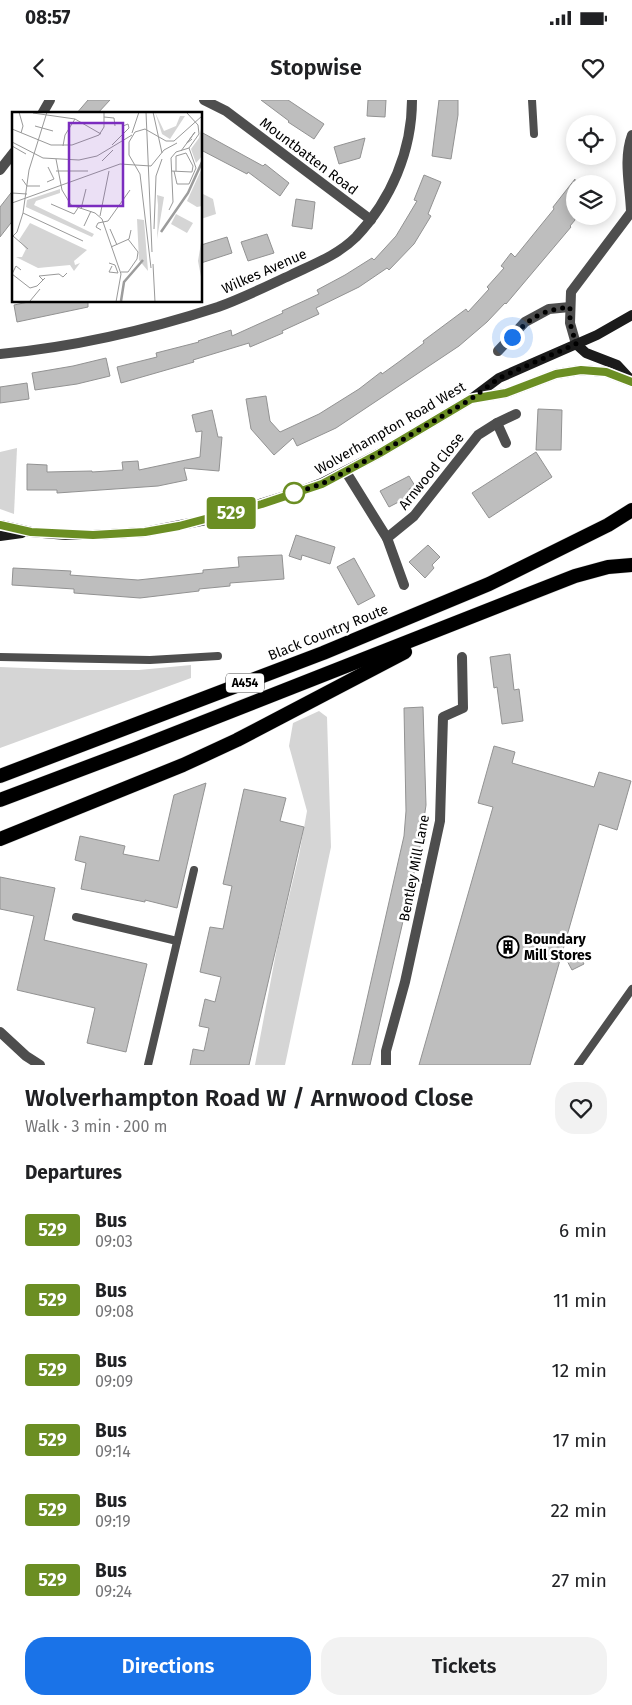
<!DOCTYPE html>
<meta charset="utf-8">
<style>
:root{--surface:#fff;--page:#f2f2f2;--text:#202124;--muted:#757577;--accent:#1a73e8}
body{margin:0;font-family:"Fira Sans",sans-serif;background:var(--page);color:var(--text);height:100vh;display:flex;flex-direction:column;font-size:19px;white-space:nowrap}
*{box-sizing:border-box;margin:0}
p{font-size:16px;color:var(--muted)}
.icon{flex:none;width:28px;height:28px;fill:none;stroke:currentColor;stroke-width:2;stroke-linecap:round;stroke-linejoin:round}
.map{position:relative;height:965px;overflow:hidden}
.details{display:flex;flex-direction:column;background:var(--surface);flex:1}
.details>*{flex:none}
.badge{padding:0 10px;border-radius:4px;font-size:18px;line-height:32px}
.tools{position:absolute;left:566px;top:15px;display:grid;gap:10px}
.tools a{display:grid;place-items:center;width:50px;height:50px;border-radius:50%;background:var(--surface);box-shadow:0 2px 12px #0003;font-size:25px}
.you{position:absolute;width:25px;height:25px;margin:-12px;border:4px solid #fff;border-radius:50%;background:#1a73e8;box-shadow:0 0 0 8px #1a73e833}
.map>.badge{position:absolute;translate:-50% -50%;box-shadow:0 0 0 2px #fff}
h2{padding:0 25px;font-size:19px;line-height:45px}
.round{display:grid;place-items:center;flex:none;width:52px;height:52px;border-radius:20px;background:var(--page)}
.head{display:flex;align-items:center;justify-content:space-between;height:85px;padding:0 25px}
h1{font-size:24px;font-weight:600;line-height:38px}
.button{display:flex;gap:10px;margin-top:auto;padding:10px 25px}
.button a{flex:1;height:58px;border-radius:20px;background:var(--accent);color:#fff;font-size:20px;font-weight:600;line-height:58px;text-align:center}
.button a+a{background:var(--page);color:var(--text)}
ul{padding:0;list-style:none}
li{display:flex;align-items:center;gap:15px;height:70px;padding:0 25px}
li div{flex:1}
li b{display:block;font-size:19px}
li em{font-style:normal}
li .badge{min-width:55px;font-weight:700;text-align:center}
.status{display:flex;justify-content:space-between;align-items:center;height:35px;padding:0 25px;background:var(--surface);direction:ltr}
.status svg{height:14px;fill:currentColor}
header{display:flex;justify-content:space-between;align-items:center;height:65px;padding:0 25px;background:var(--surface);font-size:22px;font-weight:600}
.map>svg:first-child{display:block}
</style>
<div class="status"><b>08:57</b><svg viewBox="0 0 49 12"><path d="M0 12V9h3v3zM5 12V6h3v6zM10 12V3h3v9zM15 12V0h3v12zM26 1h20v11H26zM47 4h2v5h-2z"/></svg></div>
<header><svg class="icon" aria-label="back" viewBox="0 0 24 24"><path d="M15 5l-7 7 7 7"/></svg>Stopwise<svg class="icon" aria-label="heart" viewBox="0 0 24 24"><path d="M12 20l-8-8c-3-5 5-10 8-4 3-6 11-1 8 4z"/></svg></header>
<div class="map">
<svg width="632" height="965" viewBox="0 0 632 965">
<rect width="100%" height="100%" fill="#fff"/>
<g fill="#d5d5d5">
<polygon points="201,93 213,99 216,114 201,119"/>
<polygon points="17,348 14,414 0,409 0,352"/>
<polygon points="191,565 191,578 0,648 0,567 75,570 139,570"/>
<polygon points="319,611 327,617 331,747 285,965 255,965 278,842 299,755 307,711 289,646 293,623"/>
</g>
<g fill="#bebebe" stroke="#929292">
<polygon points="88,0 110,0 97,14 76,14"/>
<polygon points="261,0 288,0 324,24 314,39 288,22 289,21"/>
<polygon points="368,0 386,0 385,17 367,16"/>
<polygon points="439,0 458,0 458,15 451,59 432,56"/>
<polygon points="201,32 263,66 265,64 289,83 280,96 248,72 247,74 201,50"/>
<polygon points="365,38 360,58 339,64 334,47"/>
<polygon points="424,75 441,82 428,114 431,116 414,144 389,170 387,168 359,187 316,208 319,214 282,231 283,233 250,247 249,243 193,260 194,262 121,283 117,267 157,257 156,253 199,242 198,241 231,230 232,236 283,213 282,211 319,194 317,190 345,175 372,158 374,160 396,136 417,101 414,100"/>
<polygon points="575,79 575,120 570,126 571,127 506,204 505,203 487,222 459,246 336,328 297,346 293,338 274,355 251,329 246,299 266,296 270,321 280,332 319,314 359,289 381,272 382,274 400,261 424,243 423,241 466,209 468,212 489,189 487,187 504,168 501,166 511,153 515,157 554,109 553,107"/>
<polygon points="14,89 14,119 0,137 0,107"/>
<polygon points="296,99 315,102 312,129 292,126"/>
<polygon points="267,134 274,153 248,161 241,142"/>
<polygon points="227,137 232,153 201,163 201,145"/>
<polygon points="33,201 88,201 88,207 17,222 14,205"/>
<polygon points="106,258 110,276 77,284 35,290 32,273 73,266"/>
<polygon points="27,283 29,299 0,303 0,287"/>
<polygon points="538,309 562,310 561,350 536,350"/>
<polygon points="212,310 218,337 222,337 219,371 184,368 187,380 158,386 57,393 57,390 27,390 27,364 47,365 47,372 92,371 92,372 123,370 122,362 138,361 139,370 200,357 202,331 196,332 192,315"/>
<polygon points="536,352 552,377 489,418 472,393"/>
<polygon points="409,376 415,386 409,389 412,395 389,407 380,391"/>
<polygon points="296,435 335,447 330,464 302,455 301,460 289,456"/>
<polygon points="428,445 440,457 432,465 434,468 425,478 409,462"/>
<polygon points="282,455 284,479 230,483 230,486 199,489 199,491 140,498 74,493 74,489 12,485 13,468 71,471 70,475 138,480 203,473 203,470 239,467 238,457"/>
<polygon points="354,458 375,496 358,505 337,467"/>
<polygon points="510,554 514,590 519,589 523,621 502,624 497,587 494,588 490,557"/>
<polygon points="423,607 426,705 420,747 370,965 352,965 404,736 406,711 404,608"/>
<polygon points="494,646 515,652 512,663 594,687 599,672 631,681 617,730 599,724 530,965 419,965 493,707 478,703"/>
<polygon points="206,683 177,808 145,800 145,802 81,789 86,763 75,760 80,736 125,746 123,754 159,761 174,695"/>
<polygon points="244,689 286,698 280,721 304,727 249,965 190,965 193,949 204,951 209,928 199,926 205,899 215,902 221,877 200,872 210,827 223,829 232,786 223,784"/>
<polygon points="0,777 55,788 44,840 147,864 126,952 87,943 95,908 17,890 34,816 0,809"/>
<polygon points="576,850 584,864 572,870 565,857"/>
</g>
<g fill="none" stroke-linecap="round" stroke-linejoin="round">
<g stroke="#dbdbdb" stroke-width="15">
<g id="trunk">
<polyline points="0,676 323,553 489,484 608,425 632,410"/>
<polyline points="0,700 135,649 575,476 608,467 632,465"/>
<polyline points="0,739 183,665 237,640 405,552"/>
</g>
</g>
<g stroke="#4e4e4e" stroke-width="8">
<polyline points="532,0 534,34"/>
<polyline points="0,557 150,560 218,556"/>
<polyline points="76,817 177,841"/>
<polyline points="148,965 194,770"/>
<polyline points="578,965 632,889"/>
</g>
<g stroke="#4e4e4e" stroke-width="10">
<polyline points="204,0 226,11 371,120"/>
<polyline points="42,14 50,0"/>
<polyline points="0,70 14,52"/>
<path d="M631 111C630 85 623 60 632 35"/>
<polyline points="576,244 570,223 571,192 632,111"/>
<polyline points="498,251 525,222 549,209 570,207"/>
<path d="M0 254C73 247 148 230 218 207 243 198 267 186 291 175 314 164 338 155 356 137 391 100 412 51 412 0"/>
<polyline points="497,323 506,343"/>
<polyline points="346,372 387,438 404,485"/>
<polyline points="387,438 414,416 478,335 497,323 516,314"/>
<polyline points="386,965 386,951 405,882 440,721 443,617 463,608 462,557"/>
</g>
<polyline stroke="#4e4e4e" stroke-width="10" points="0,932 26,956 40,965"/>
<g stroke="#1b1b1b" stroke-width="10">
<polyline points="576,244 586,253 617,265 631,280"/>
<polyline points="475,298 506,293 556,274 581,270 606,272 632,282"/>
<polyline points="0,425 31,432 66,435 93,435 145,432 211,419 301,391 322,383 380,353 471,299 499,278 597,235 632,215"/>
<polyline points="0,436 22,433"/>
</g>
<use href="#trunk" stroke="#000" stroke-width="14"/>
</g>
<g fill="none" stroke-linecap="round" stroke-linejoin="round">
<g stroke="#fff" stroke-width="11">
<polyline id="line" points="0,425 31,432 93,435 145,432 179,426 262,404 322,384 380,353 471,299 506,293 556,274 581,270 606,272 632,282"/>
</g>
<use href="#line" stroke="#6b8e23" stroke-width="8"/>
<path stroke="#000" stroke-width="5" stroke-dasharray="0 9" d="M294 393 288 395 322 384 380 353 471 299 499 278 576 244 570 223V207C542 210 531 217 512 237"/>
</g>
<defs>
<g id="building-ring" transform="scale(1.125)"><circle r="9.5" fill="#fff" stroke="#000" stroke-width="1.5"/><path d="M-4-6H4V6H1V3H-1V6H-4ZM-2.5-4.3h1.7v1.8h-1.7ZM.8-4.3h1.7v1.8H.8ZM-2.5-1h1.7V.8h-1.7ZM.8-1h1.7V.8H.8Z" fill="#000"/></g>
</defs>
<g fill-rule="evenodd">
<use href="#building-ring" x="508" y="847"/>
</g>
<circle fill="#fff" stroke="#6b8e23" stroke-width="2.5" cx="294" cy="393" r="10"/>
<g text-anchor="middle" stroke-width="5" stroke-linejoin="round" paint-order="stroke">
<rect fill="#fff" stroke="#4c4c4c" stroke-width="1" x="226" y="573.5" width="38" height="19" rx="4"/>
<g font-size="12" font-weight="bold" fill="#000">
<text x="245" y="587">A454</text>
</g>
<g font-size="14" fill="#000" stroke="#fff">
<text transform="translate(309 56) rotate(37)" y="5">Mountbatten Road</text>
<text transform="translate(264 171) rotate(-24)" y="5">Wilkes Avenue</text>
<text transform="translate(390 328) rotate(-30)" y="5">Wolverhampton Road West</text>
<text transform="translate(431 371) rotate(-51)" y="5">Arnwood Close</text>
<text transform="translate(328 532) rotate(-22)" y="5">Black Country Route</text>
<text transform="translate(414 768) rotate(-79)" y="5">Bentley Mill Lane</text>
</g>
<g font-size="14" font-weight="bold" fill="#000" stroke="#fff" text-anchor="start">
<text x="524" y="844">Boundary<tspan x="524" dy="16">Mill Stores</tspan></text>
</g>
</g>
<g transform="translate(12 12)">
<rect width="190" height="190" fill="#fff"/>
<path d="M143 0 152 19 164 14 168 4H173L158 27 150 22ZM190 12V44L184 51 179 37 187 26ZM190 56V94L185 95 175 89ZM48 77V81L24 89 22 93 82 122 80 125 14 95 15 88ZM145 83 152 85 145 127 146 93ZM164 102 181 111 175 121 159 112ZM125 107 132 108 136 159 127 148ZM18 111 75 138 62 149 63 153 68 151 62 159 58 153 26 156 4 145H10L14 137 7 128ZM190 125V170L186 149Z" fill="#d5d5d5"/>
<path fill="none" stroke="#9c9c9c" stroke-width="2.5" d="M149 120 176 81 190 50M109 189 112 170 131 148"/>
<path fill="none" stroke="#999" stroke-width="1" d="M7 0 11 14 9 21M134 0 140 140M141 0 150 41M146 0H169M21 1 63 7 89 22M92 5 102 6 103 14M23 14 41 19M0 17 39 33H60L87 23 92 15V0M120 21 127 0M0 30 31 46 67 48 85 44 120 23M100 33 117 16 116 12 111 14V21M0 34 14 42M51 34 53 23 63 7M169 39 183 20 175 31 180 27M44 47 50 78M90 49 101 38M44 59H76M159 59 180 60 181 54 174 41 164 44V59M162 59 165 72H177L184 56 177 36M10 67 15 74H28M35 70 42 67 36 55M50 78 59 93 83 101 90 107 109 162 104 190M0 81 15 82M0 91 108 52 139 54 152 38 165 31M39 92 62 102 66 96M69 97 74 77M157 98 161 90 159 46 164 40 177 36 187 22 186 13 175 1M11 101 71 129M88 104 97 59M72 114 79 99M98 117 105 133M142 117 144 64 150 47M89 118 84 115 86 111 96 109 118 78M1 124 16 137M0 125 5 120 11 101 17 58 35 0M99 135 117 127 119 118M97 151 103 153 106 161 97 160 100 154M141 152 143 190M139 156 128 62 117 43V30L123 20 133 17 154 29H162L190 4M109 160H116L125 147 126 140 116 127M0 162 18 176 25 174 33 166M0 162 4 154 9 158M31 168 27 164 47 162 51 165 55 161M18 189 28 177"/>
<path fill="#7b2cbf" fill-opacity="0.15" stroke="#7b2cbf" stroke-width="2.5" d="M57 11H111V94H57Z"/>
<rect width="190" height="190" fill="none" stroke="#000" stroke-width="2.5"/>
</g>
</svg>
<div class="tools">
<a><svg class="icon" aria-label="locate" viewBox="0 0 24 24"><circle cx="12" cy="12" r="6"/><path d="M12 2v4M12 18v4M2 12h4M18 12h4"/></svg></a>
<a><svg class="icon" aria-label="layers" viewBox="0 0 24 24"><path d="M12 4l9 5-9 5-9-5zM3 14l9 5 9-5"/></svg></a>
</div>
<div class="you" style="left:512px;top:237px"></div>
<b class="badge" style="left:231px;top:413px;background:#6b8e23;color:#fff">529</b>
</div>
<section class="details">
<div class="head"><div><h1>Wolverhampton Road W / Arnwood Close</h1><p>Walk · 3 min · 200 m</p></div><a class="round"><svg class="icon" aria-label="heart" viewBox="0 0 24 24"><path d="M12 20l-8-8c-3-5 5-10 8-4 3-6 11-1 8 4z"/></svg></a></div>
<h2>Departures</h2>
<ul>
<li><span class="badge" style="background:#6b8e23;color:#fff">529</span><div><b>Bus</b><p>09:03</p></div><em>6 min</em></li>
<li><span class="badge" style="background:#6b8e23;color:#fff">529</span><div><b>Bus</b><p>09:08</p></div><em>11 min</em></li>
<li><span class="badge" style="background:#6b8e23;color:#fff">529</span><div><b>Bus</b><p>09:09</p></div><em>12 min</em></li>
<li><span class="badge" style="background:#6b8e23;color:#fff">529</span><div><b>Bus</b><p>09:14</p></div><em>17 min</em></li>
<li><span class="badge" style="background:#6b8e23;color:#fff">529</span><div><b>Bus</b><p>09:19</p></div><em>22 min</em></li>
<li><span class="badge" style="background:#6b8e23;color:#fff">529</span><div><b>Bus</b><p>09:24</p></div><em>27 min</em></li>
</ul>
<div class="button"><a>Directions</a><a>Tickets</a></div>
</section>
